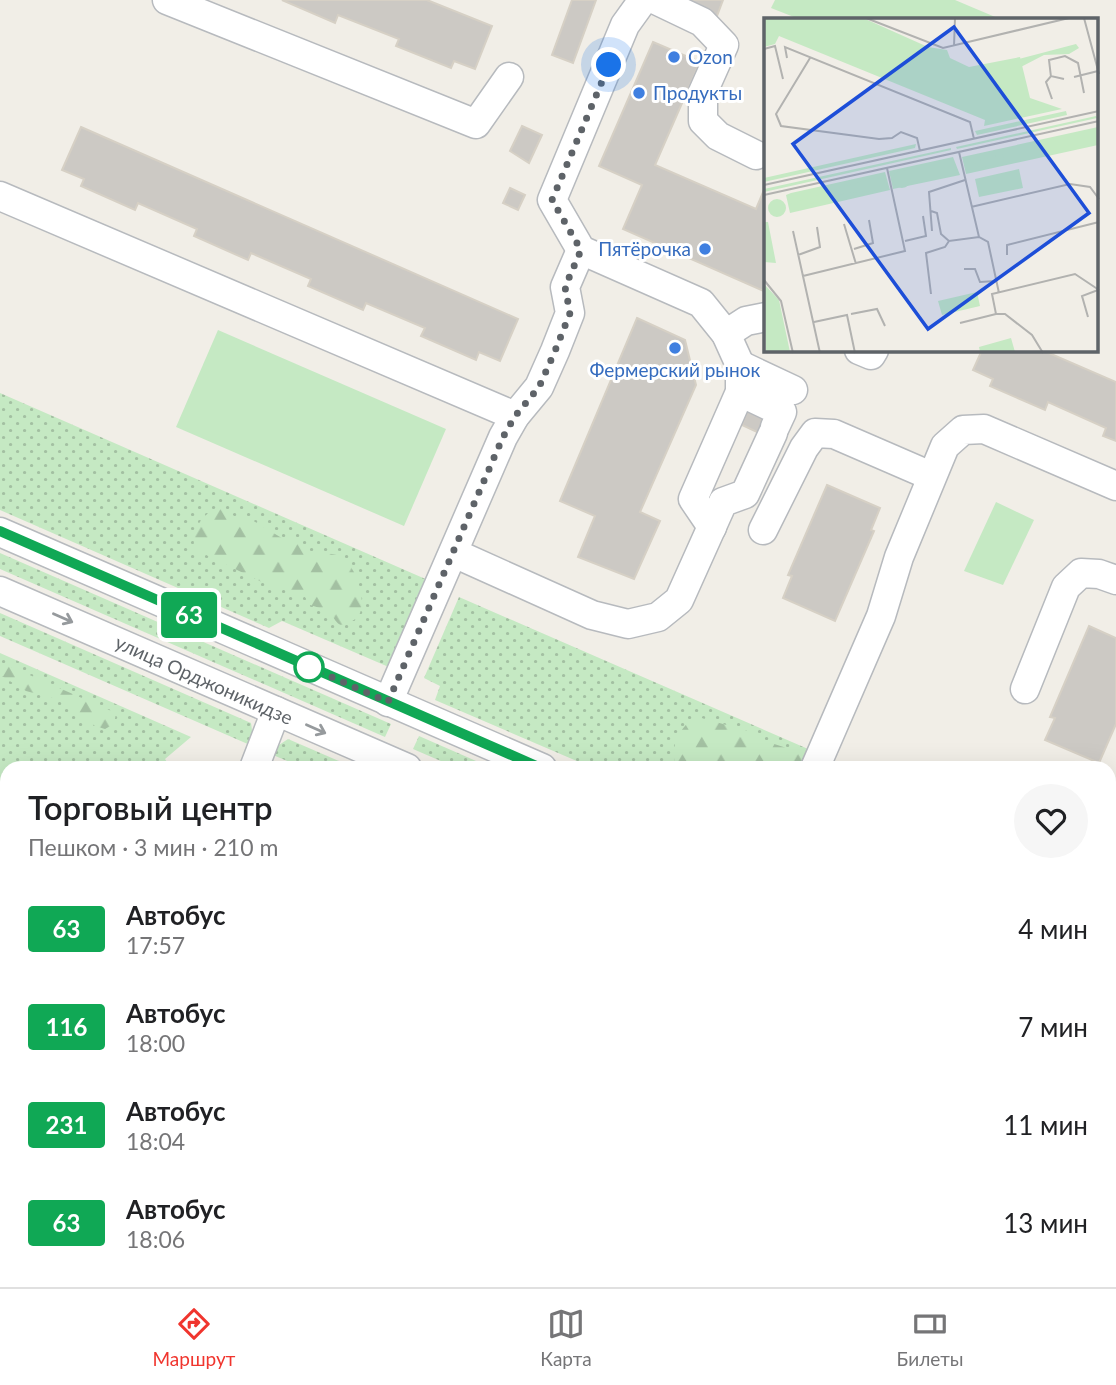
<!DOCTYPE html>
<html lang="ru">
<meta charset="utf-8">
<style>
:root{--surface:#fff;--page:#f6f6f6;--text:#202124;--muted:#757577;--line:#e0e0e0;--accent:#f0352e}
body{margin:0;font-family:Lato,sans-serif;background:var(--page);color:var(--text);height:100vh;display:flex;flex-direction:column;font-size:26px;white-space:nowrap}
*{box-sizing:border-box;margin:0}
p{font-size:23px;color:var(--muted)}
.icon{flex:none;width:38px;height:38px;fill:none;stroke:currentColor;stroke-width:2;stroke-linecap:round;stroke-linejoin:round}
.map{position:relative;flex:1;overflow:hidden}
.details{position:absolute;left:0px;top:761px;width:1116px;height:527px;display:flex;flex-direction:column;background:var(--surface);border-radius:21px 21px 0 0;box-shadow:0 7px 28px #0002}
.details>*{flex:none}
.badge{padding:0 14px;border-radius:5px;font-size:24px;line-height:46px}
.you{position:absolute;width:35px;height:35px;margin:-18px;border:5px solid #fff;border-radius:50%;background:#1a73e8;box-shadow:0 0 0 10px #1a73e833}
.map>.badge{position:absolute;translate:-50% -50%;box-shadow:0 0 0 4px #fff}
.round{display:grid;place-items:center;flex:none;width:74px;height:74px;border-radius:37px;background:var(--page)}
.headline{display:flex;align-items:center;justify-content:space-between;height:119px;padding:0 28px}
h1{font-size:33px;font-weight:600;line-height:52px}
ul{padding:0;list-style:none}
li{display:flex;align-items:center;gap:21px;height:98px;padding:0 28px}
li div{flex:1}
li b{display:block;font-size:26px}
li em{font-style:normal}
li .badge{min-width:77px;font-weight:700;text-align:center}
.dock{display:flex;justify-content:space-around;align-items:center;height:98px;border-top:2px solid var(--line);background:var(--surface);font-size:19px;color:var(--muted)}
.dock a{display:grid;justify-items:center;gap:4px}
.dock .on{color:var(--accent)}
.map>svg:first-child{display:block}
</style>
<div class="map">
<svg width="1116" height="1287" viewBox="0 0 1116 1287">
<defs>
<pattern id="grass-dots" width="8" height="8" patternUnits="userSpaceOnUse" patternTransform="scale(1.75)"><rect width="8" height="8" fill="#c5e9c3"/><path d="M2 2h.1M6 6h.1" fill="none" stroke="#a3c0a2" stroke-width="1.8" stroke-linecap="round"/></pattern>
<pattern id="forest-firs" width="22" height="20" patternUnits="userSpaceOnUse" patternTransform="scale(1.75)"><rect width="22" height="20" fill="#c5e9c3"/><path d="M5 1l3.5 6h-7zM16 11l3.5 6h-7z" fill="#a3c0a2"/></pattern>
</defs>
<rect width="100%" height="100%" fill="#f1eee7"/>
<g fill="url(#grass-dots)">
<polygon points="0,393 430,581 391,668 282,621 269,628 0,510"/>
<polygon points="0,553 391,724 385,737 0,569"/>
<polygon points="459,597 815,752 808,768 593,768 435,700 440,686 424,678"/>
<polygon points="0,613 251,723 253,737 250,745 0,636"/>
<polygon points="0,653 191,737 165,759 171,768 7,768 7,1019 0,1016"/>
<polygon points="419,736 492,768 457,768 413,749"/>
<polygon points="288,739 355,768 304,768 273,755 276,747"/>
<polygon points="1110,877 1116,880 1116,996 1110,993"/>
<polygon points="183,1281 488,1281 491,1287 186,1287"/>
</g>
<g fill="url(#forest-firs)">
<path d="M216 508H222L237 518 252 520 285 540 296 541 302 546 305 555C316 554 333 551 343 558 356 568 366 598 360 613 357 620 348 623 342 626 335 622 335 619 331 614 326 609 316 607 310 605L305 597C293 595 283 586 270 586L194 549C193 529 199 518 216 508Z"/>
<polygon points="0,662 116,713 114,724 105,729 95,726 60,700 26,691 0,675"/>
<path d="M694 716 752 732 765 741 802 753V761L797 768H675C672 742 676 735 694 716Z"/>
<polygon points="1110,893 1116,895 1116,955 1110,952"/>
</g>
<g fill="#c5e9c3">
<polygon points="775,0 955,0 1000,19 799,19 771,8"/>
<polygon points="218,330 446,429 404,526 176,427"/>
<polygon points="996,502 1034,520 1003,585 964,571"/>
</g>
<g fill="#ccc9c4" stroke="#d6d0c5" stroke-width="2">
<polygon points="282,0 427,0 492,26 475,69 454,61 451,68 396,46 399,39 338,15 335,23"/>
<polygon points="572,0 596,0 573,63 552,55"/>
<polygon points="690,0 723,0 717,16 688,4"/>
<polygon points="653,42 700,62 655,165 756,209 766,185 766,292 623,229 642,185 599,166"/>
<polygon points="522,126 542,135 529,163 510,151"/>
<polygon points="81,127 518,319 500,361 479,352 476,360 421,336 425,328 366,303 363,310 308,286 311,279 251,253 248,260 194,236 197,229 138,203 135,210 81,186 84,179 62,170"/>
<polygon points="510,188 525,195 518,210 503,203"/>
<polygon points="637,318 685,340 696,385 640,512 660,521 634,579 578,557 595,516 560,501"/>
<polygon points="982,350 1042,350 1116,382 1116,441 1103,436 1106,428 1048,402 1045,410 990,386 993,379 973,370"/>
<polygon points="749,407 767,415 759,433 742,425"/>
<polygon points="827,485 880,508 871,530 874,531 835,621 783,598 792,576 788,575"/>
<polygon points="1089,626 1116,638 1116,724 1099,763 1045,740 1055,718 1050,717"/>
<polygon points="499,1281 523,1281 527,1287 503,1287"/>
<polygon points="628,1281 660,1281 663,1287 631,1287"/>
<polygon points="628,1281 699,1281 688,1287 631,1287"/>
<polygon points="699,1281 818,1281 821,1287 688,1287"/>
<polygon points="818,1281 946,1281 952,1287 821,1287"/>
</g>
<g fill="none" stroke-linecap="round" stroke-linejoin="round">
<g stroke="#b7babe" stroke-width="31">
<g id="minor">
<polyline points="167,0 476,124 509,77"/>
<polyline points="643,0 625,25 552,200 581,250 701,303 726,334 740,365 740,392 693,499 712,527"/>
<polyline points="656,0 702,22 724,45 703,92 703,121 718,136 756,155"/>
<polyline points="0,196 515,416"/>
<polyline points="726,334 746,321 766,317"/>
<polyline points="859,350 871,355 874,350"/>
<polyline points="740,365 793,390"/>
<polyline points="740,392 782,412 775,427"/>
<polyline points="763,530 804,448 815,433 834,434 931,476"/>
<polyline points="0,532 542,768"/>
<polyline points="454,553 592,615 628,624 658,617 679,600 723,502 745,494 773,433"/>
<polyline points="0,591 407,768"/>
<polyline points="1025,689 1066,587 1081,573 1099,574 1116,580"/>
<polyline points="388,702 503,437 515,416 539,387 555,351 570,313 565,287 581,250"/>
<polyline points="254,768 276,711"/>
<polyline points="815,768 881,616 899,557 945,446 963,430 984,429 1116,486"/>
<polyline points="1110,1016 1116,1019"/>
<polyline points="1110,1075 1116,1077"/>
<polyline points="0,1173 7,1176"/>
<polyline points="0,1267 7,1261"/>
<polyline points="171,1281 175,1287"/>
<polyline points="542,1281 546,1287"/>
<polyline points="1003,1281 1010,1287"/>
</g>
</g>
<use href="#minor" stroke="#fff" stroke-width="28"/>
</g>
<defs><path id="oneway-shaft" d="M-6 0H5M1.5-3L5.5 0L1.5 3" fill="none" stroke-width="1.6" stroke-linecap="round" stroke-linejoin="round" transform="scale(1.75)"/></defs>
<g stroke="#969a9d">
<use href="#oneway-shaft" transform="translate(63 618) rotate(24)"/>
<use href="#oneway-shaft" transform="translate(316 729) rotate(24)"/>
</g>
<g fill="none" stroke-linecap="round" stroke-linejoin="round">
<g stroke="#fff" stroke-width="16">
<polyline id="line" points="0,531 541,768"/>
</g>
<use href="#line" stroke="#10a855" stroke-width="10"/>
<polyline stroke="#5e6368" stroke-width="7" stroke-dasharray="0 12.6" points="309,667 388,702 503,437 515,416 539,387 555,351 570,313 565,287 581,250 552,200 609,65"/>
</g>
<g fill="#3f7fe0" stroke="#fff" stroke-width="2.5">
<circle cx="674" cy="57" r="7"/>
<circle cx="639" cy="93" r="7"/>
<circle cx="705" cy="249" r="7"/>
<circle cx="675" cy="348" r="7"/>
</g>
<circle fill="#fff" stroke="#10a855" stroke-width="3.5" cx="309" cy="667" r="14"/>
<g text-anchor="middle" stroke-width="6" stroke-linejoin="round" paint-order="stroke">
<g font-size="19" fill="#366cbe" stroke="#fff" text-anchor="start">
<text x="688" y="64">Ozon</text>
<text x="653" y="100">Продукты</text>
<text x="691" y="256" text-anchor="end">Пятёрочка</text>
<text x="675" y="377" text-anchor="middle">Фермерский рынок</text>
</g>
<g font-size="19" fill="#5e6368" stroke="#fff">
<text transform="translate(204 680) rotate(24)" y="7">улица Орджоникидзе</text>
</g>
</g>
<g transform="translate(764 18)">
<rect width="334" height="334" fill="#f1eee7"/>
<path d="M0 0H99L164 29 183 32 186 40 205 49 256 39 266 80 298 91 220 108 221 102 15 18 11 26 0 29ZM302 93 303 97 213 117 211 113ZM332 98 333 100 193 131 192 129ZM334 109V127L202 156 198 139ZM152 126 151 130 0 164V160ZM187 130V132L0 174V171ZM189 139 196 157 129 171 125 153ZM121 154 126 172 26 195 22 177 27 175ZM4 190a9 9 0 1 1 18 0a9 9 0 1 1-18 0ZM0 204H4L12 245 0 244Z" fill="#c5e9c3"/>
<path d="M312 26 315 30 305 36 280 37 249 53 244 48 251 42ZM239 136 240 145 217 150 209 144ZM129 161a9 9 0 1 1 18 0a9 9 0 1 1-18 0ZM105 161 121 160 124 172 83 175 43 187 25 186Z" fill="#c5e9c3"/>
<path d="M255 151 259 170 215 179 211 161ZM0 266 15 282 26 334H2ZM213 274 216 288 178 297 174 283ZM247 320 251 334H216L215 329Z" fill="#c5e9c3"/>
<path fill="none" stroke="#b2b2b0" stroke-width="2" d="M102 0 179 30 305 0M320 0 335 56M190 28 191 0M0 31 11 28 19 61M23 40 21 29 206 104 210 121M46 40 12 96 17 108 115 121 128 120 137 114 153 120 156 133M287 59 285 42 301 38 314 45 320 75M310 59 334 53M288 81 282 64 287 58 300 61M195 134 215 219M0 167 335 93M0 177 335 103M207 189 306 166 326 169 335 181M167 193 173 195 177 216 185 223 215 219 224 224 235 275M80 206 92 246M29 213 56 335M168 213 165 174 201 162M141 223 162 218 159 198M90 231 109 225 105 202M34 237 56 229 53 209M243 237V227L335 204M200 251H211L216 264 232 263M39 258 141 233 123 150M0 262 17 283 29 335M167 276 162 235 181 229 185 223M87 296 113 291 121 308M232 296H241L268 317 279 335M324 299 318 278 334 272M50 304 83 297 91 335M196 305 232 296 228 276 311 256 335 272"/>
<path fill="#1d4ed8" fill-opacity="0.15" stroke="#1d4ed8" stroke-width="3.5" d="M190 9 325 195 164 311 29 126Z"/>
<rect width="334" height="334" fill="none" stroke="#5e6368" stroke-width="3.5"/>
</g>
</svg>
<div class="you" style="left:609px;top:65px"></div>
<b class="badge" style="left:189px;top:615px;background:#10a855;color:#fff">63</b>
<section class="details">
<div class="headline"><div><h1>Торговый центр</h1><p>Пешком · 3 мин · 210 m</p></div><a class="round"><svg class="icon" aria-label="heart" viewBox="0 0 24 24"><path d="M12 20l-8-8c-3-5 5-10 8-4 3-6 11-1 8 4z"/></svg></a></div>
<ul>
<li><span class="badge" style="background:#10a855;color:#fff">63</span><div><b>Автобус</b><p>17:57</p></div><em>4 мин</em></li>
<li><span class="badge" style="background:#10a855;color:#fff">116</span><div><b>Автобус</b><p>18:00</p></div><em>7 мин</em></li>
<li><span class="badge" style="background:#10a855;color:#fff">231</span><div><b>Автобус</b><p>18:04</p></div><em>11 мин</em></li>
<li><span class="badge" style="background:#10a855;color:#fff">63</span><div><b>Автобус</b><p>18:06</p></div><em>13 мин</em></li>
</ul>
</section>
</div>
<nav class="dock">
<a class="on"><svg class="icon" aria-label="directions" viewBox="0 0 24 24"><path d="M12 3l9 9-9 9-9-9zM9 14v-3h6M13 9l2 2-2 2"/></svg>Маршрут</a>
<a><svg class="icon" aria-label="map" viewBox="0 0 24 24"><path d="M3 6l6-2 6 2 6-2v14l-6 2-6-2-6 2zM9 4v14M15 6v14"/></svg>Карта</a>
<a><svg class="icon" aria-label="tickets" viewBox="0 0 24 24"><path d="M3 7h18v10H3zM15 7v10"/></svg>Билеты</a>
</nav>
